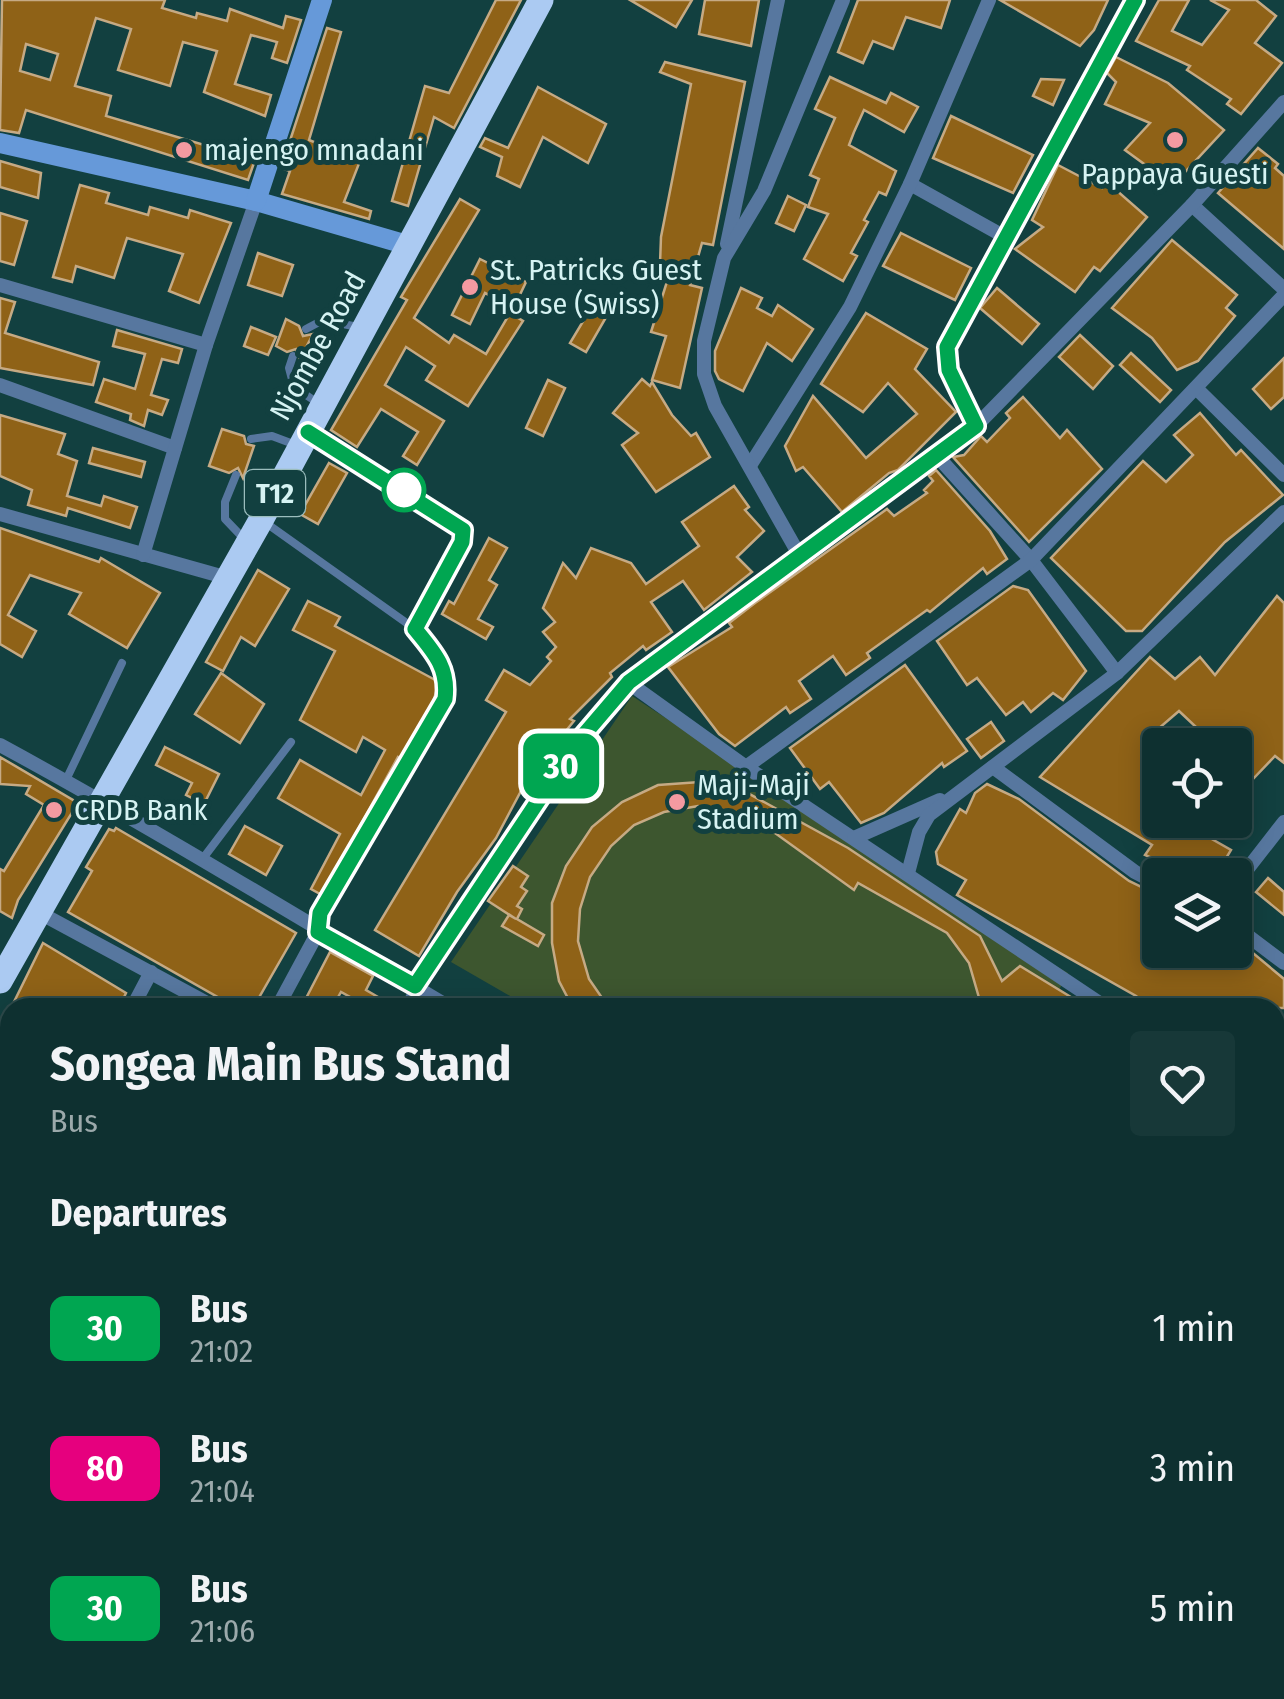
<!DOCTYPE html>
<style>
:root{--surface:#0e3030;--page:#173838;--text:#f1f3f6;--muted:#9ba9ab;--line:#2e4b4c}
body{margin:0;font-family:"Fira Sans Condensed",sans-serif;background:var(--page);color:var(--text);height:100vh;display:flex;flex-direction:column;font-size:38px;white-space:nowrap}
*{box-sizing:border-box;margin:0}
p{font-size:32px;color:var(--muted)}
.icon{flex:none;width:55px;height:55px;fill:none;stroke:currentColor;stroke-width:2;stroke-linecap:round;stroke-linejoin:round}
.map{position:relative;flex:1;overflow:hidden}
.sheet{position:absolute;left:0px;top:998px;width:1285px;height:702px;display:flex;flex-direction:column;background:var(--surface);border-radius:30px 30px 0 0;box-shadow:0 5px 25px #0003,0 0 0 2px var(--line)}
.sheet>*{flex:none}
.badge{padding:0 20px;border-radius:15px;font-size:35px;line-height:65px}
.tools{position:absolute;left:1142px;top:728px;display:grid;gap:20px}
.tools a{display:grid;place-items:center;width:110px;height:110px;border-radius:10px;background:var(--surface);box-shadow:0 5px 25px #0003,0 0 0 2px var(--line);font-size:50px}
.map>.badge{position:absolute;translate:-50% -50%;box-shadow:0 0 0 5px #fff}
h2{padding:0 50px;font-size:38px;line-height:90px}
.round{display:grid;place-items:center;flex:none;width:105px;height:105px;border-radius:10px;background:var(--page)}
.head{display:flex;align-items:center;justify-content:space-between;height:170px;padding:0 50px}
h1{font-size:48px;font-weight:700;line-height:75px}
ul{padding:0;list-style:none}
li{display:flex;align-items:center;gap:30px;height:140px;padding:0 50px}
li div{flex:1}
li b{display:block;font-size:38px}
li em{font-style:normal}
li .badge{min-width:110px;font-weight:700;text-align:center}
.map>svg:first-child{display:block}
</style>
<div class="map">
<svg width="1284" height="1699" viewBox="0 0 1284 1699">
<rect width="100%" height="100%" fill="#124040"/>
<polygon fill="#3d562f" points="632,696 955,907 1068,973 1050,1007 531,1008 451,962"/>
<g fill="#8f6217" stroke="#c6aa84" stroke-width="2.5" fill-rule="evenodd">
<path d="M2 0H165L162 8 196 18 197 13 227 21 230 9 283 28 286 16 301 20 287 63 272 58 277 42 251 35 235 84 271 95 265 116 204 92 217 51 183 42 170 86 118 70 131 29 96 18 75 86 111 96 106 116 255 160 248 180 26 110 19 133 0 130ZM26 44 58 54 50 80 20 71Z"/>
<polygon points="496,0 521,0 454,128 434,117 408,206 392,201 425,86 449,93"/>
<polygon points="630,0 692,0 676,27"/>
<polygon points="705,0 759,0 751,46 699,34"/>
<polygon points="858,0 950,0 941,28 906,17 893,49 873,41 863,63 838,52"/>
<polygon points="1000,0 1108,0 1094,30 1080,46"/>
<polygon points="1159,0 1189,0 1172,31 1202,45 1229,10 1210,0 1256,0 1276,16 1255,43 1282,63 1241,114 1227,104 1231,99 1187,70 1190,66 1136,41"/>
<polygon points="327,28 341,32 309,140 360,161 344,202 371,211 369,219 282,194 290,171 281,168"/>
<polygon points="1116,57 1168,83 1224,130 1173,185 1125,150 1150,123 1105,104 1116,82 1107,73"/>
<polygon points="665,62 745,82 713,245 702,243 690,285 702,288 680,388 652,380 666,336 651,332 672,266 660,264 661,237 691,84 660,72"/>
<polygon points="830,77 886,103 891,93 918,107 904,132 864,110 854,132 849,145 896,171 886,195 879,192 864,220 868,222 851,253 857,256 843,281 804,259 828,214 808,207 819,179 810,175 835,118 815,109"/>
<polygon points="1041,79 1064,80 1053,105 1033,96"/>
<polygon points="538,87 606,124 588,163 543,137 520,187 497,176 502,157 480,147 485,138 508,148"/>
<polygon points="951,116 1033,155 1013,193 933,158"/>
<polygon points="1258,148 1278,164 1275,168 1284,176 1284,249 1218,193"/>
<polygon points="0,161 41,173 38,198 0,187"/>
<polygon points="1058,165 1102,188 1107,182 1147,217 1100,271 1094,267 1075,292 1015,249 1043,227 1032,220"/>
<polygon points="80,185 109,193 106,203 148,215 150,207 188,218 190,210 231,223 199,303 169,291 183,254 127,238 114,278 76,266 72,282 53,277"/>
<polygon points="788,196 806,205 794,231 776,223"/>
<polygon points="460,199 479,210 414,318 449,343 454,335 486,354 510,313 523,321 468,406 426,380 435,366 406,347 385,385 444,421 417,465 403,456 418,432 381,409 357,447 331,430 407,300 401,297"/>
<polygon points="0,213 27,221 14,265 0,261"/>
<polygon points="901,233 971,268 955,300 883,266"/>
<polygon points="1172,240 1237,295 1226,308 1235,316 1198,361 1177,370 1152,338 1112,308"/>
<polygon points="258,253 293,265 282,296 248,285"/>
<polygon points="480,259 526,282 514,307 485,293 470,324 452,315"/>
<polygon points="741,288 762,298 757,308 772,316 778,305 813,329 792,361 767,343 743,391 719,379 715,371 715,351"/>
<polygon points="997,288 1039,324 1022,344 980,308"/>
<polygon points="0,298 15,302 5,333 99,362 93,385 0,368"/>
<polygon points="597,298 612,307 586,352 570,343"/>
<polygon points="866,313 927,349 915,369 956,412 898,470 889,473 842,512 803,467 796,471 785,446 813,396 866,458 917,414 888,383 863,412 821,384"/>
<polygon points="286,319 299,326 303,336 313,334 300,359 296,349 287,352 276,346"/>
<polygon points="251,327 276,337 268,355 244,346"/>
<polygon points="117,330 182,349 178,363 162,359 151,395 168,400 162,415 148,410 144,426 130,420 131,414 96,402 104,379 135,389 145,354 113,346"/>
<polygon points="1080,335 1113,366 1093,389 1059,357"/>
<polygon points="1131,353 1171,390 1160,402 1120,365"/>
<polygon points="1284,358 1284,397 1271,409 1253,389"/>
<polygon points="642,379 650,386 652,382 672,415 691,436 696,433 710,457 656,492 622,445 638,433 613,413"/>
<polygon points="548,380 565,388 543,436 526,428"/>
<polygon points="1023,397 1060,438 1067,430 1102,469 1029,542 953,457 964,455 981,436 987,442 1010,418 1006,413"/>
<polygon points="1200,413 1236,455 1241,450 1283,495 1225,542 1142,631 1126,631 1051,558 1143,461 1166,482 1193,455 1174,435"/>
<polygon points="0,415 65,434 58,454 77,461 67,496 101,506 104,496 137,507 130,528 68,508 66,516 28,505 32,490 0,476"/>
<polygon points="222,429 244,436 246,444 254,446 243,478 238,468 229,473 209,466"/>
<polygon points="93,448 145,462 141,477 89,463"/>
<polygon points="329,463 347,473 318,524 300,514"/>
<polygon points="936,470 990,531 1007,559 987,574 983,568 930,612 927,610 867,653 870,658 846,675 833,656 799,681 811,699 790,713 786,707 735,746 719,734 668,667 732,627 729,623 755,603 887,509 894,516 927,493 924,490 933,481 929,476"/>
<polygon points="734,486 749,507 745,510 764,531 737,557 752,572 704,610 683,581 651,602 672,632 646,650 643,646 610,673 612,677 570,719 574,721 529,776 496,838 457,892 419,956 375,930 506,712 486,700 504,670 530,685 551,661 547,657 556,647 543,632 555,622 543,608 563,563 576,578 591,548 631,563 646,584 699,546 682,522"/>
<polygon points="0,528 99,562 101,558 160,593 127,648 69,614 81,593 30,575 8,615 36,631 22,657 0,644"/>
<polygon points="489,538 507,548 489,580 497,585 478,619 493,627 486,639 442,614 449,601 454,604"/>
<polygon points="258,570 289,589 255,646 241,637 223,671 206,662"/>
<polygon points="1013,586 1028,590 1086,671 1063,700 1053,693 1031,712 1023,702 1006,715 977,678 967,685 937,641"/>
<polygon points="1277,596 1284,603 1284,763 1275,756 1252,780 1235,764 1235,745 1215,745 1179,711 1158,729 1175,745 1160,745 1160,820 1218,820 1203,834 1231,850 1216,875 1190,875 1145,855 1152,845 1040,777 1150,657 1175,679 1200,657 1215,675"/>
<polygon points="308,601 340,617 335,626 439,682 431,709 402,759 398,757 322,895 311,889 340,834 278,798 300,760 361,795 385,750 363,737 356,752 300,720 335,651 293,630"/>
<polygon points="905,665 967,751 944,767 942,763 884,813 861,823 829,782 820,789 790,748"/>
<polygon points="221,673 264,704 240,743 195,714"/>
<polygon points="991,722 1004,741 981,758 967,739"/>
<polygon points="165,747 219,774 204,804 186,795 192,783 156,765"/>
<polygon points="0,757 78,803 18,900 12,918 0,911 0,869 4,871 44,805 26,794 30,786 0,784"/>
<polygon points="700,782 742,790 848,848 980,936 1002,981 1020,966 1079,1002 1080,1008 982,1008 969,963 947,933 858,883 854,890 775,833 733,813 698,806 664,812 634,825 611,846 590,877 580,909 578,941 589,979 609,1008 573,1008 559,981 552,943 552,903 566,866 592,827 622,802 658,785"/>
<polygon points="987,784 1019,799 1129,881 1160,896 1160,950 1235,950 1235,943 1247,948 1284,979 1284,1008 1146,1008 1133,1001 1136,996 957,895 966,880 938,864 936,852 960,809 966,813 975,793"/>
<polygon points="245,826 282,846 266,875 229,854"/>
<polygon points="116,828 296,933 253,1008 226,1008 221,999 68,912 92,871 86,867 109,829 114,831"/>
<polygon points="513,866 528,876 521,887 527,891 517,906 522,909 517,919 544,935 538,946 502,926 509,915 516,919 488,901"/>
<polygon points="1268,878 1284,892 1284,915 1256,892"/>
<polygon points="43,943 126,993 119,1008 99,1008 85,1001 82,1008 11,1008"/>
<polygon points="330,952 373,976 366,990 397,1008 370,1008 341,992 332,1008 301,1008"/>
</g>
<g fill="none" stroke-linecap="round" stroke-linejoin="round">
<polyline stroke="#658c8c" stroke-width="2.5" stroke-dasharray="8 5" stroke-linecap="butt" points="791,1699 795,1690"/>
<g stroke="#57779f" stroke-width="8">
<polyline points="306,329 323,320 358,327"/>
<polyline points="293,356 289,368 294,387 318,403"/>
<polyline points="311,434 463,530 461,542 415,629"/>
<polyline points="251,439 272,436 296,445"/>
<polyline points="236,475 225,502 225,519 246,541"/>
<polyline points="266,523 415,629 440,659 447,682 435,720 320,913 318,927"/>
<polyline points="66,780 122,663"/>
<polyline points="204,857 291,742"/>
<polyline points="404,1008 415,986"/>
<polyline points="1275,1637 1284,1637"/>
<polyline points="1230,1699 1233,1690"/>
</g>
<g stroke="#57779f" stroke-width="14">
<polyline points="910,184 1007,238"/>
<polyline points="1192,205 1284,289"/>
<polyline points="727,244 778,0"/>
<polyline points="0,285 206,345"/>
<polyline points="0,385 175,448"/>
<polyline points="1198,390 1284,475"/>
<polyline points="976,426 949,370 947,347 1135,0"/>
<polyline points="938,457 1031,560 1117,673"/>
<polyline points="751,464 850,307 910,184 989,0"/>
<polyline points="0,514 228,578"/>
<polyline points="143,555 206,345 256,201"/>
<polyline points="801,558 715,406 704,374 704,341 724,258 764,191 843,0"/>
<polyline points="629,683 746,767 1107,1008"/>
<path d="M0 745C153 828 301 919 451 1008"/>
<polyline points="746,767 1031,560 1284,295"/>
<polyline points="993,767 1135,872 1160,885"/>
<polyline points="854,838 940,800"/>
<polyline points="908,873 919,832 929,815 1117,673 1284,512"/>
<polyline points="1235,885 1284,822"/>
<polyline points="40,913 216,1008"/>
<polyline points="1235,926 1284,963"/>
<polyline points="415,986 576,744 629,683 976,426 1192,205 1284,102"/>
<polyline points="132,1008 151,972"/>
<polyline points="277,1008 318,932"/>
<polyline points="1275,1130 1284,1137"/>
<polyline points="0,1270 10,1277"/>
<polyline points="1275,1433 1284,1437"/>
<polyline points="0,1491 10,1473"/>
<polyline points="1006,1690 1021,1699"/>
<polyline points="0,1695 7,1699"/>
<polyline points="80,1699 85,1690"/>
<polyline points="268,1699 273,1690"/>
<polyline points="417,1699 423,1690"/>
<polyline points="575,1699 581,1690"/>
</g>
<g stroke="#6699d9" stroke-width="20">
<polyline points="0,143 256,201 411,246"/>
<polyline points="256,201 322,0"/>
<polyline points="1275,1184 1284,1167"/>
<polyline points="1026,1699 1029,1690"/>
</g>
<polyline stroke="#abcaf2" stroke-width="25" points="0,981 261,520 541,0"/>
</g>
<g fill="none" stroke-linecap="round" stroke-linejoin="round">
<g stroke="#fff" stroke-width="22">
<path id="line" d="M308 432 463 530 462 542 415 629C434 652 449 668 445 699L320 913 318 932 415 986 576 744 629 682 976 426 949 370 947 347 1135 0"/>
</g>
<use href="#line" stroke="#00a651" stroke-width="15"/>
</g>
<g fill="#f49aa1" stroke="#124040" stroke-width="4">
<circle cx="1175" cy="140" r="10"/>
<circle cx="184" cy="150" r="10"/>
<circle cx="470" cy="287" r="10"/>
<circle cx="677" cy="802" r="10"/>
<circle cx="54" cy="810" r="10"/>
</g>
<circle fill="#fff" stroke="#00a651" stroke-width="5" cx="404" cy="490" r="20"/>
<g text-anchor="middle" stroke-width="10" stroke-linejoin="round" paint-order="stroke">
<rect fill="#124040" stroke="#9bbdbd" stroke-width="2.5" x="245" y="470" width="60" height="46" rx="8"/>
<g font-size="28" font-weight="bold" fill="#d6f3f3">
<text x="275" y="503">T12</text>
</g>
<g font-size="30" fill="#d6f3f3" stroke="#124040" text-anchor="start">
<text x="204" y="160">majengo mnadani</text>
<text x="1175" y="184" text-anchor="middle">Pappaya Guesti</text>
<text x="490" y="280">St. Patricks Guest<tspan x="490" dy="34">House (Swiss)</tspan></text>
<text x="697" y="795">Maji-Maji<tspan x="697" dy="34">Stadium</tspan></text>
<text x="74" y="820">CRDB Bank</text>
</g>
<g font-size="30" fill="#d6f3f3" stroke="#124040">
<text transform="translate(318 346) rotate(-61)" y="10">Njombe Road</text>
</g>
</g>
</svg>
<div class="tools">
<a><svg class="icon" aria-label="locate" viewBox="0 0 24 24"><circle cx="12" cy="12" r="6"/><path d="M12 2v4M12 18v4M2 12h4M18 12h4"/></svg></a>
<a><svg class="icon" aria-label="layers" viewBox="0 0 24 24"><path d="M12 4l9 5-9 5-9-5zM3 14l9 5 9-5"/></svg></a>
</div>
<b class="badge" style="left:561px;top:766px;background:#00a651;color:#fff">30</b>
<section class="sheet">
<div class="head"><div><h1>Songea Main Bus Stand</h1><p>Bus</p></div><a class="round"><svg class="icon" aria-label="heart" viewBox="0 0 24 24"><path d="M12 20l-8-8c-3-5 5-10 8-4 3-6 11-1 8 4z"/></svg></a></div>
<h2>Departures</h2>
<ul>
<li><span class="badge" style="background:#00a651;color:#fff">30</span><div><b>Bus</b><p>21:02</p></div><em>1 min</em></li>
<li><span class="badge" style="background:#e6007e;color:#fff">80</span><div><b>Bus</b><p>21:04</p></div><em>3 min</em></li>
<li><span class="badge" style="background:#00a651;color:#fff">30</span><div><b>Bus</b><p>21:06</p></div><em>5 min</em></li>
</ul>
</section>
</div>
